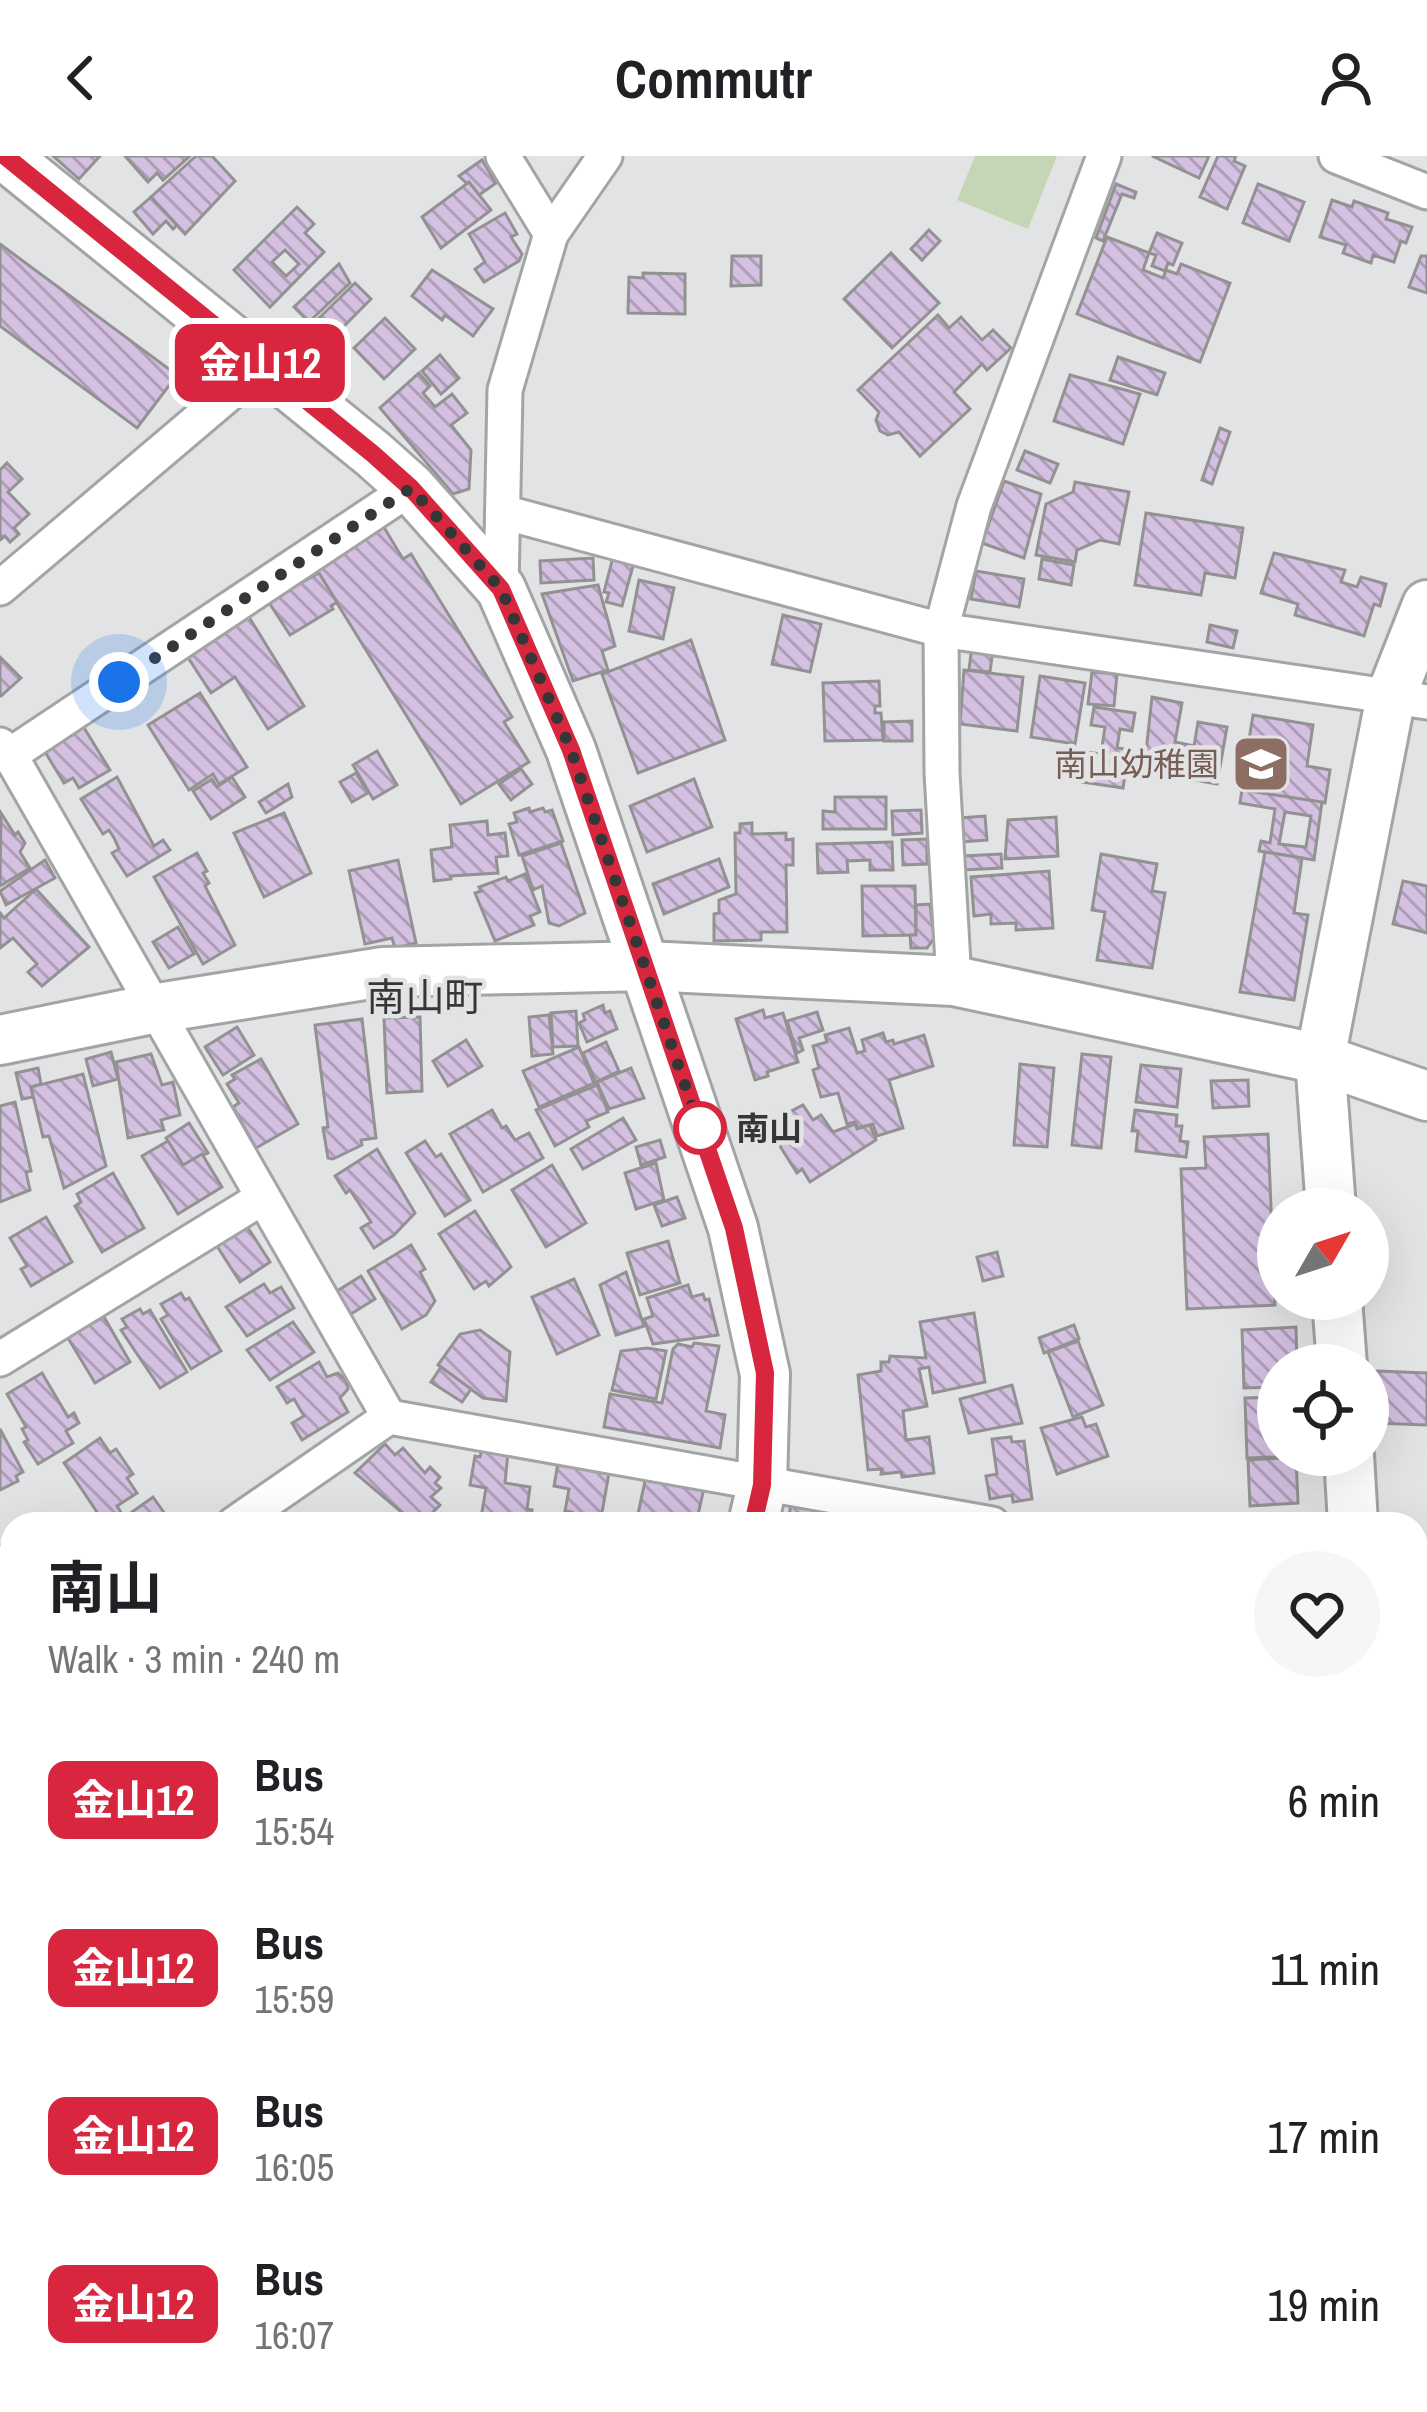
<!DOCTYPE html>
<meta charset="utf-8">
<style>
:root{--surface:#fff;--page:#f6f6f6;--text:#202124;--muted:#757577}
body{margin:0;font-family:"Archivo Narrow","Noto Sans JP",sans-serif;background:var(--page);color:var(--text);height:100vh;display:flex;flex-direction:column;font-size:45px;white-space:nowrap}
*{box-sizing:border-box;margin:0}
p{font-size:39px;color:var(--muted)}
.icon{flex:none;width:66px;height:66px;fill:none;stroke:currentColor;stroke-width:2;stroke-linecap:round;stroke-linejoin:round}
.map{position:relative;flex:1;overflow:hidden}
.sheet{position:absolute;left:0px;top:1356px;width:1428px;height:900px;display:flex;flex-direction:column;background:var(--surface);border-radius:36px 36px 0 0;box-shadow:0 12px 48px #0002}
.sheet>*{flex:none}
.badge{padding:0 24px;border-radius:18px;font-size:42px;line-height:78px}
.needle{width:78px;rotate:51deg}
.buttons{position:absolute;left:1257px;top:1032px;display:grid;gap:24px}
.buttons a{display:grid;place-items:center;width:132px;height:132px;border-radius:50%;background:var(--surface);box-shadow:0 12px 48px #0002;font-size:60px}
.you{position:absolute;width:60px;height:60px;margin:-30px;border:9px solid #fff;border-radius:50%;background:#1a73e8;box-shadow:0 0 0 18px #1a73e833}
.map>.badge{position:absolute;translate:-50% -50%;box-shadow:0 0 0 6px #fff}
.round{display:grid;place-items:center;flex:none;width:126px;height:126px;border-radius:63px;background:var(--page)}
.summary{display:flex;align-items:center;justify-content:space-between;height:204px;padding:0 48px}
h1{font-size:57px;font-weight:700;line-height:90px}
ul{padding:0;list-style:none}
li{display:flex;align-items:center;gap:36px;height:168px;padding:0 48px}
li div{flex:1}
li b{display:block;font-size:45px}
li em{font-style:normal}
li .badge{min-width:132px;font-weight:700;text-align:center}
header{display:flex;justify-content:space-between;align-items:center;height:156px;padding:0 48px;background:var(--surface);font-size:54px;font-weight:700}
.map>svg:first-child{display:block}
</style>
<header><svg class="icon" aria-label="back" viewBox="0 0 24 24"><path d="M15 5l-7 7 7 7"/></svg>Commutr<svg class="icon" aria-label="person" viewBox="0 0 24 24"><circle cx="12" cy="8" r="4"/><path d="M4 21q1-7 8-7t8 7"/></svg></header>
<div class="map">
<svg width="1427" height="2256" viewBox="0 0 1427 2256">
<defs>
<pattern id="building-back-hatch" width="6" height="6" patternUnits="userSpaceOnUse" patternTransform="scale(3)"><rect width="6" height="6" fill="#d4c0e1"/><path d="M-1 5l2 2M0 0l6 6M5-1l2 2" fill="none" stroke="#ad9db7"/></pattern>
</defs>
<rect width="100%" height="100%" fill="#e2e3e5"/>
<polygon fill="#c5d6b7" points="975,0 1057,0 1028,73 957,44"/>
<g fill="url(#building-back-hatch)" stroke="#939293" stroke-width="3" fill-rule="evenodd">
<polygon points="53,0 100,0 79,23"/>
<polygon points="125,0 190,0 163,24 157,17 148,26"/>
<polygon points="196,0 212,0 235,25 185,78 151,41"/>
<polygon points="1152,0 1209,0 1199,22"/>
<polygon points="1218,0 1236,0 1234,5 1245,10 1227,53 1200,41"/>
<polygon points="482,4 496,27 479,39 459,20"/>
<polygon points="469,26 491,54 441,92 422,61"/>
<polygon points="1116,28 1136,36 1134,42 1122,38 1103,85 1096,82"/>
<polygon points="1258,28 1304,46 1289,85 1243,67"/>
<polygon points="151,41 177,69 173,73 166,65 153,78 134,56"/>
<polygon points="1332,44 1352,51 1354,45 1388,57 1386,63 1412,71 1406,87 1401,85 1394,106 1373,99 1371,107 1343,97 1346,89 1320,81"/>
<path d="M297 51 314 68 305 77 324 96 270 151 234 114ZM285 94 299 108 286 120 272 106Z"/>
<polygon points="505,57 517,78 511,81 522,98 519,105 484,126 475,113 485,106 469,78"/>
<polygon points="929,74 940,85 922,104 911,93"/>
<polygon points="1157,77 1182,87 1173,109 1168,107 1165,115 1152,110 1156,99 1149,97"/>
<polygon points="1107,81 1149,97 1143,114 1163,122 1166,114 1177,118 1181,108 1230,127 1200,206 1077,158"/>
<polygon points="0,88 177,219 137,272 0,170"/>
<polygon points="891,97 939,147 892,192 844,143"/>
<polygon points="732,100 761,100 761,129 731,130"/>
<polygon points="1421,100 1427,100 1427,137 1409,131"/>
<polygon points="339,108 350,127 309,166 294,151"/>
<polygon points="432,114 493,153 473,180 445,159 442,164 412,140"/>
<polygon points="643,117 685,118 685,158 628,157 629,121 643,122"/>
<polygon points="355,127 371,143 333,181 317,164"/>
<polygon points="938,159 949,172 961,161 982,184 993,174 1011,192 987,214 982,208 954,236 970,253 920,300 899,276 888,279 880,275 876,264 879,256 858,234"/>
<polygon points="385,162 415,193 384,223 354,192"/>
<polygon points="440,199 459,222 441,238 422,215"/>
<polygon points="1118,201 1165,217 1157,239 1110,224"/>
<polygon points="419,217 430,230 423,237 435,251 452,238 467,257 451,269 471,294 469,333 453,338 380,252"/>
<polygon points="1070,219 1140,238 1123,288 1054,265"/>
<polygon points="1220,272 1230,276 1212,328 1202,324"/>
<polygon points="1025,295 1058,308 1050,327 1017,314"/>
<polygon points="7,307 22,323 8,336 29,358 14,372 19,378 10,386 5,380 0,384 0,314"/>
<polygon points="1004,325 1041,338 1024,402 982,387"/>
<polygon points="1075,326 1129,336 1119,388 1100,384 1077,394 1075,406 1036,399 1046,348 1073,336"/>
<polygon points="1146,357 1243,372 1235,422 1205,417 1201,439 1135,429"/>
<polygon points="379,363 403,403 411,398 512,561 504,566 529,606 461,648 311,405"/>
<polygon points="1274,397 1345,414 1341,426 1357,431 1361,421 1386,428 1380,450 1374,448 1364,480 1295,459 1298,448 1261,437"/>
<polygon points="613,401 634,406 622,450 606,446 609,437 604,436"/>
<polygon points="593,402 594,424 541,427 540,405"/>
<polygon points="1042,403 1074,409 1071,429 1039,423"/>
<polygon points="976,415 1024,423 1019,451 971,443"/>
<polygon points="319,417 337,446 331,450 333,453 290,479 268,445"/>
<polygon points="639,424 674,432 663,483 629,475"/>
<polygon points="598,429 615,490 602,495 608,514 573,525 542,438"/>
<polygon points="783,459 821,468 810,516 772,508"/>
<polygon points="249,461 304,550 268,573 235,521 211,537 187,500"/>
<polygon points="1210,469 1237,475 1233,492 1207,486"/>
<polygon points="691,484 725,584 638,617 602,518"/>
<polygon points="972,490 993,493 990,516 969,514"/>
<polygon points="0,501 21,522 1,540 0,539"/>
<polygon points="964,514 1023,521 1017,575 960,568"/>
<polygon points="1092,516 1117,518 1114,550 1088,548"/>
<polygon points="1040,520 1085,527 1075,588 1031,581"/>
<polygon points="879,525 880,550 875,550 875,557 881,557 883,584 825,585 823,527"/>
<polygon points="200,537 247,611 219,628 213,618 189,634 148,569"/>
<polygon points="1152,541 1182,547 1175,586 1194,590 1198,566 1227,571 1217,628 1144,615"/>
<polygon points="1094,551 1135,557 1132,575 1120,573 1117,592 1126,593 1125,600 1128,600 1123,632 1082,626 1087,596 1101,598 1105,571 1091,569"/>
<polygon points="1253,559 1313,569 1307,610 1330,614 1325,647 1241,634"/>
<polygon points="78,562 110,614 79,632 73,622 64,627 39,586"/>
<polygon points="912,565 912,585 884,585 884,566"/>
<polygon points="377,595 397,629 373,643 353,609"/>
<polygon points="521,613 532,628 511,644 499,628"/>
<polygon points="356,617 368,637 352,646 340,626"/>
<polygon points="117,621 154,690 163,684 170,694 127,720 112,697 119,693 114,682 109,674 103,678 81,643"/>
<polygon points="232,621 245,641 211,663 193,635 212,623 217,631"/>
<polygon points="694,623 712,671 647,696 630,650"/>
<polygon points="288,628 292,641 266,657 259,646"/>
<path d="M1242 634 1322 646 1314 704 1259 695 1261 685 1270 687 1275 653 1240 647ZM1285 656 1311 660 1306 691 1279 688Z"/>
<polygon points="835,641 886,641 886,673 823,673 823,655 835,656"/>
<polygon points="529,652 530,656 543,652 545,656 552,654 563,685 519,699 509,668 517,666 514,657"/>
<polygon points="921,654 922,677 893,679 892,655"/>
<polygon points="1,657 15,679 18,676 25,687 20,696 30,712 0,730"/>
<polygon points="284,657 311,717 264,741 234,677"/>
<polygon points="985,660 987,684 960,686 959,662"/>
<polygon points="1056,661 1058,700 1005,703 1008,664"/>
<polygon points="487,665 488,679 505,677 508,700 496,701 498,717 451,720 451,723 434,725 431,694 452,691 450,669"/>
<polygon points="752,667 752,678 786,677 786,684 793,683 793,709 786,709 787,776 761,776 761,784 714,785 714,758 719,757 719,744 736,738 735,677 740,677 740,668"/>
<polygon points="927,683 927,708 903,709 902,684"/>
<polygon points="892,686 893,714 870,714 870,704 847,705 848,716 818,717 817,688"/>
<polygon points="561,687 585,757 559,770 549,767 542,730 533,734 522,700"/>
<polygon points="1265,696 1302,702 1294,757 1308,759 1294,844 1240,836"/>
<polygon points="197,697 207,715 203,717 209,727 205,730 235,789 203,808 154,721"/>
<polygon points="1001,698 1002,712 963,714 963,700"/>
<polygon points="1101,698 1157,708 1152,735 1165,737 1152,812 1097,804 1105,756 1092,754"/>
<polygon points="719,703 729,731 664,758 653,728"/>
<polygon points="45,704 55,722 6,749 0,735"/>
<polygon points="398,704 416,787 395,792 392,782 365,788 349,715"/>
<polygon points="1049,715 1053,772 1016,774 1016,767 991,768 991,758 974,760 971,721"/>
<polygon points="525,718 540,756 530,760 534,769 495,785 475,737 481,735 479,731 506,721 508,725"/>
<polygon points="1403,725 1427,730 1427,777 1393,768"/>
<polygon points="862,730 915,730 916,779 863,780"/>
<polygon points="36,733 89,791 42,830 28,816 37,808 13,782 0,792 0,757 4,762"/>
<polygon points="930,748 934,782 927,792 911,792 910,779 916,779 916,749"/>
<polygon points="178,771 194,798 169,812 153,786"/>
<polygon points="603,849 605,857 610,855 617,873 587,886 579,867 585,864 583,858"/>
<polygon points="763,854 765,862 783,857 798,906 767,916 768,920 755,924 736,863"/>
<polygon points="576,855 578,890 553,891 551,857"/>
<polygon points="817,856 823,874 799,882 803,894 797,897 787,865"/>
<polygon points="549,859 553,898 532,900 529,861"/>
<polygon points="420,861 422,935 387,937 384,862"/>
<polygon points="362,863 376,982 361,984 362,989 333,1003 328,1002 323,972 328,971 315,869"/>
<polygon points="237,871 254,899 223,919 205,891"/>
<polygon points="849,872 857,897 865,895 862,884 883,877 886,886 893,884 894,888 924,879 933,910 889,924 903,972 877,980 873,968 858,972 855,966 847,968 838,937 821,941 813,914 819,912 813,890 827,886 825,879"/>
<polygon points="466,884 482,910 448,930 433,905"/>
<polygon points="606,886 619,915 596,926 583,897"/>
<polygon points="579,891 594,927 539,951 523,915"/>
<polygon points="111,896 118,923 93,930 86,903"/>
<polygon points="151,898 162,929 173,926 180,959 161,964 164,974 128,982 116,906"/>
<polygon points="1082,898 1111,901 1101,992 1072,989"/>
<polygon points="261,903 298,968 256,992 233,951 239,947 227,928 235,923 232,919"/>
<polygon points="1020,908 1054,912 1047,991 1014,989"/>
<polygon points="1141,909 1181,913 1177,951 1136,946"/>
<polygon points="38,912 41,928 31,931 33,941 22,943 16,917"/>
<polygon points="631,912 644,942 609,953 597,926"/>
<polygon points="83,918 106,1010 64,1032 49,980 43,981 31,931"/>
<polygon points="1248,924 1249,950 1213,952 1211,925"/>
<polygon points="597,929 608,956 586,965 589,971 555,990 536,954"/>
<polygon points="15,946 31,1015 26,1016 30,1034 0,1046 0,950"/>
<polygon points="803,949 813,964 821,959 833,976 855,968 857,973 870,969 876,984 810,1026 802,1013 797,1017 766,968"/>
<polygon points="492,954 502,972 506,970 515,984 529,977 543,1002 483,1036 450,978"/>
<polygon points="1135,954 1177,959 1176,970 1182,970 1180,985 1188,986 1186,1001 1136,995 1138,975 1132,975"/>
<polygon points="623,962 636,984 583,1013 571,993"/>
<polygon points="189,967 208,997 183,1009 166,982"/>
<polygon points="1268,978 1275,1149 1187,1153 1181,1013 1206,1012 1204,981"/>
<polygon points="660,984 665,1001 641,1009 636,991"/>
<polygon points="168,985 183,1009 202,998 222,1031 178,1058 142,1000"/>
<polygon points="425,985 436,1001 441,998 470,1044 445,1060 406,997"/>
<polygon points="377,993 415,1057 394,1079 374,1092 361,1072 371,1066 350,1034 346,1037 335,1020"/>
<polygon points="656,1007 664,1044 636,1053 625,1017"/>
<polygon points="552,1009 586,1067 546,1091 512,1034"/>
<polygon points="113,1017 144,1072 102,1096 75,1050 81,1046 77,1038"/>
<polygon points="677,1041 685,1062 662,1070 654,1049"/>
<polygon points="475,1055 511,1111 489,1130 486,1125 474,1133 439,1078"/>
<polygon points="46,1061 72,1106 31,1130 21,1113 27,1110 10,1082"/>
<polygon points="245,1067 270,1106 240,1126 215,1087"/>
<polygon points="668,1085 680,1127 640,1139 627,1097"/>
<polygon points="411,1089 425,1113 420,1116 435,1145 426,1159 402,1173 368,1115"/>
<polygon points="997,1096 1003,1120 983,1125 977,1101"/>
<polygon points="626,1116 644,1170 616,1179 600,1129"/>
<polygon points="361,1120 375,1143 351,1158 337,1135"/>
<polygon points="574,1123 599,1179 557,1198 532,1141"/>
<polygon points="264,1128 270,1137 281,1131 294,1152 247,1180 226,1151"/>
<polygon points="688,1129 692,1141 703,1138 705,1144 709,1143 718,1179 653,1188 644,1163 653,1160 647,1142"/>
<polygon points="181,1137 185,1144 189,1142 221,1195 191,1213 161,1163 168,1159 161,1148"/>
<polygon points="140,1153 143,1158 150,1154 187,1216 160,1232 121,1174 127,1171 122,1163"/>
<polygon points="974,1157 985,1226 933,1237 929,1211 919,1213 927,1250 903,1255 906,1284 929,1281 934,1317 902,1321 901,1316 881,1318 882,1313 868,1314 858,1219 881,1215 881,1206 889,1206 890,1200 926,1202 920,1166"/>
<polygon points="104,1161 130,1206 95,1227 65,1177 86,1164 89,1169"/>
<polygon points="293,1166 314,1196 270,1224 247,1194"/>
<polygon points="1074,1169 1079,1183 1044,1197 1039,1182"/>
<polygon points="1296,1171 1297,1209 1278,1209 1278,1231 1244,1232 1242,1174"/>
<polygon points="480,1174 510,1196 506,1245 483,1242 438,1209 460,1178"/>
<polygon points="1078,1185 1103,1249 1073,1261 1048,1196"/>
<polygon points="694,1187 719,1190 706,1255 725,1259 720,1292 604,1271 610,1238 662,1247 673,1193 678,1188 692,1191"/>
<polygon points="647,1192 666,1195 656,1243 612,1234 621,1195"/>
<polygon points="319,1206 327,1221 338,1217 346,1224 348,1233 340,1242 348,1256 302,1284 292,1267 304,1260 294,1243 287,1247 277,1231"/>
<polygon points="441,1211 471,1233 462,1246 431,1226"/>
<polygon points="1377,1215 1427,1217 1427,1269 1375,1267"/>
<polygon points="42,1217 68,1261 74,1257 79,1267 66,1275 73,1287 38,1308 24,1286 28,1284 22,1273 26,1271 7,1238"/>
<polygon points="1012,1229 1022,1267 969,1277 960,1243"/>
<polygon points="1278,1241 1278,1299 1301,1300 1247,1302 1245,1242"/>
<polygon points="1082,1261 1086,1271 1096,1268 1108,1300 1057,1318 1041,1272"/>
<polygon points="0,1273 23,1316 16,1320 18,1325 0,1334"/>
<polygon points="1011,1281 1012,1286 1024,1285 1032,1343 1013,1346 1012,1339 990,1343 986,1320 997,1318 992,1283"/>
<polygon points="100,1282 110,1297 116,1293 133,1318 127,1322 137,1337 117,1350 122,1358 108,1368 79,1368 97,1356 64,1307"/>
<polygon points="385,1288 395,1299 403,1292 425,1317 430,1311 440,1321 435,1327 441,1332 431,1341 440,1349 433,1356 438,1362 432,1368 407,1368 411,1364 355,1317"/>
<polygon points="482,1292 508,1296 505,1327 530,1331 527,1353 532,1354 530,1368 480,1368 486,1332 470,1329 475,1300 480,1301"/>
<polygon points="1296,1301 1298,1347 1250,1350 1248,1304"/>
<polygon points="558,1307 609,1317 600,1368 570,1368 572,1356 565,1355 569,1333 554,1330"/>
<polygon points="646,1320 704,1332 696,1368 636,1368"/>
<polygon points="153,1341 172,1368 130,1368 125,1361"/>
<polygon points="791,1347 856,1357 854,1368 788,1368"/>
<polygon points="0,1389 12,1407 12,1475 5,1480 0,1473"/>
<polygon points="1419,1588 1427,1590 1427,1636 1416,1632"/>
<polygon points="1,1663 12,1677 10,1740 0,1727"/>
<polygon points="1417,1783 1427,1794 1427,1827 1416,1843"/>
<polygon points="1427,1944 1427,2004 1419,2005 1416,1945"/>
<polygon points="0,2030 12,2043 12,2147 0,2158"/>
<polygon points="70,2244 132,2244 135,2247 128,2253 131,2256 63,2256 61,2253"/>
<polygon points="163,2244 178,2244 190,2256 143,2256"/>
<polygon points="238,2244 366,2244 381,2250 390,2244 413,2254 246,2256 235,2251"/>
<polygon points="558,2244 633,2244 636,2256 558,2256"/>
</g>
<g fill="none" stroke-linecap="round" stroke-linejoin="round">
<g stroke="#a2a4a5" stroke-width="39">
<g id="street">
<polyline points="503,0 551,78"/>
<polyline points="1336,0 1427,36"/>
<polyline points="503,356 941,474 1427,546"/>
<polyline points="0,432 263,209"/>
<polyline points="501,433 505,234 551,78 605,0"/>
<polyline points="0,589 10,599 389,1261"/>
<polyline points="10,599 411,332"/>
<polyline points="954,825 942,617 941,474 974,350 1104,0"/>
<polyline points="0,1203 262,1042"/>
<polyline points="234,1368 389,1261 992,1368"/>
<polyline points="0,1529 12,1521"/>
<polyline points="0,1566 12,1580"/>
<polyline points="1416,1694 1427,1697"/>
<polyline points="1416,1740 1427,1753"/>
<polyline points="1416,1854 1427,1854"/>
<polyline points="1416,2033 1427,2033"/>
<polyline points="1416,2228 1427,2232"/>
<polyline points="1117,2244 1118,2256"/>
<polyline points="686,2251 806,2251 933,2244"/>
<polyline points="0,2252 12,2241"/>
</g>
</g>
<g stroke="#a2a4a5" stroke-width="54">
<g id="secondary">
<polyline points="5,0 373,298 411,332 501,433 571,594 733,1072 765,1218 762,1329 753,1368"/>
<polyline points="0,884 152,853 383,816 646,810 954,825 1320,903 1427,940"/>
<polyline points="1331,1053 1320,903 1391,540 1427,449"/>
<polyline points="1337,1143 1342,1209"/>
<polyline points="1349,1299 1353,1368"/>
<polyline points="686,2256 686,2244"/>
</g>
</g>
<use href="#street" stroke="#fff" stroke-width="33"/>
<use href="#secondary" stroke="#fff" stroke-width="48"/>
</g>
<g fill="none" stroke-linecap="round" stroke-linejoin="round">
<g stroke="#fff" stroke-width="27">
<polyline id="line" points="5,0 373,298 411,332 501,433 571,594 734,1072 765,1217 762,1329 753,1368"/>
</g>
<use href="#line" stroke="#d7263d" stroke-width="18"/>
<polyline stroke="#353636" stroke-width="12" stroke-dasharray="0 21.6" points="119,526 411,332 501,433 571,594 704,985 700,972"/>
</g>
<defs>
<g id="school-square" transform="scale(3)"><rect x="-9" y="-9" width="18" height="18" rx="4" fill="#8d6e63" stroke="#e2e3e5"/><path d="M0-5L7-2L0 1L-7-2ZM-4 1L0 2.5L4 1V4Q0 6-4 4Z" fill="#fff"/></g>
</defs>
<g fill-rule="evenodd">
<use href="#school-square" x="1261" y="608"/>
</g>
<circle fill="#fff" stroke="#d7263d" stroke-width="6" cx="700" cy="972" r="24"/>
<g text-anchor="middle" stroke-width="9" stroke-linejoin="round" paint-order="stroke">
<g font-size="33" fill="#785e54" stroke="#e2e3e5" text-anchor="end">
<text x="1219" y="620">南山幼稚園</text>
</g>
<g font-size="33" font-weight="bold" fill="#353636" stroke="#e2e3e5" text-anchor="start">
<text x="736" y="984">南山</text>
</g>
<g font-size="39" fill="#353636" stroke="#e2e3e5">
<text x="425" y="855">南山町</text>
</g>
</g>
</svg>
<div class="buttons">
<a><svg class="needle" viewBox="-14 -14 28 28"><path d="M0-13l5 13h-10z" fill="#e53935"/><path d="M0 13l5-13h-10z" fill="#757577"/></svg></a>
<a><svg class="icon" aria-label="locate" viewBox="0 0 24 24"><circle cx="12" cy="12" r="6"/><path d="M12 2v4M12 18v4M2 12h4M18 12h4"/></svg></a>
</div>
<div class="you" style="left:119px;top:526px"></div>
<b class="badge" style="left:260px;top:207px;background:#d7263d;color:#fff">金山12</b>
<section class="sheet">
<div class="summary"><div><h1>南山</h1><p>Walk · 3 min · 240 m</p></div><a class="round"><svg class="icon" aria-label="heart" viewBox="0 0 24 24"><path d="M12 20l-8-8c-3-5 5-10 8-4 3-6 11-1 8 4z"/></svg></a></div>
<ul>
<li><span class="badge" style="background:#d7263d;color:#fff">金山12</span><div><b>Bus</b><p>15:54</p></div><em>6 min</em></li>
<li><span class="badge" style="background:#d7263d;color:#fff">金山12</span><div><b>Bus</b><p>15:59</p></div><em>11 min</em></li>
<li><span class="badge" style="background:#d7263d;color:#fff">金山12</span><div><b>Bus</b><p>16:05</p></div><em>17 min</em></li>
<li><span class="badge" style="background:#d7263d;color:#fff">金山12</span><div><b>Bus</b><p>16:07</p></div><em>19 min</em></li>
</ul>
</section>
</div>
